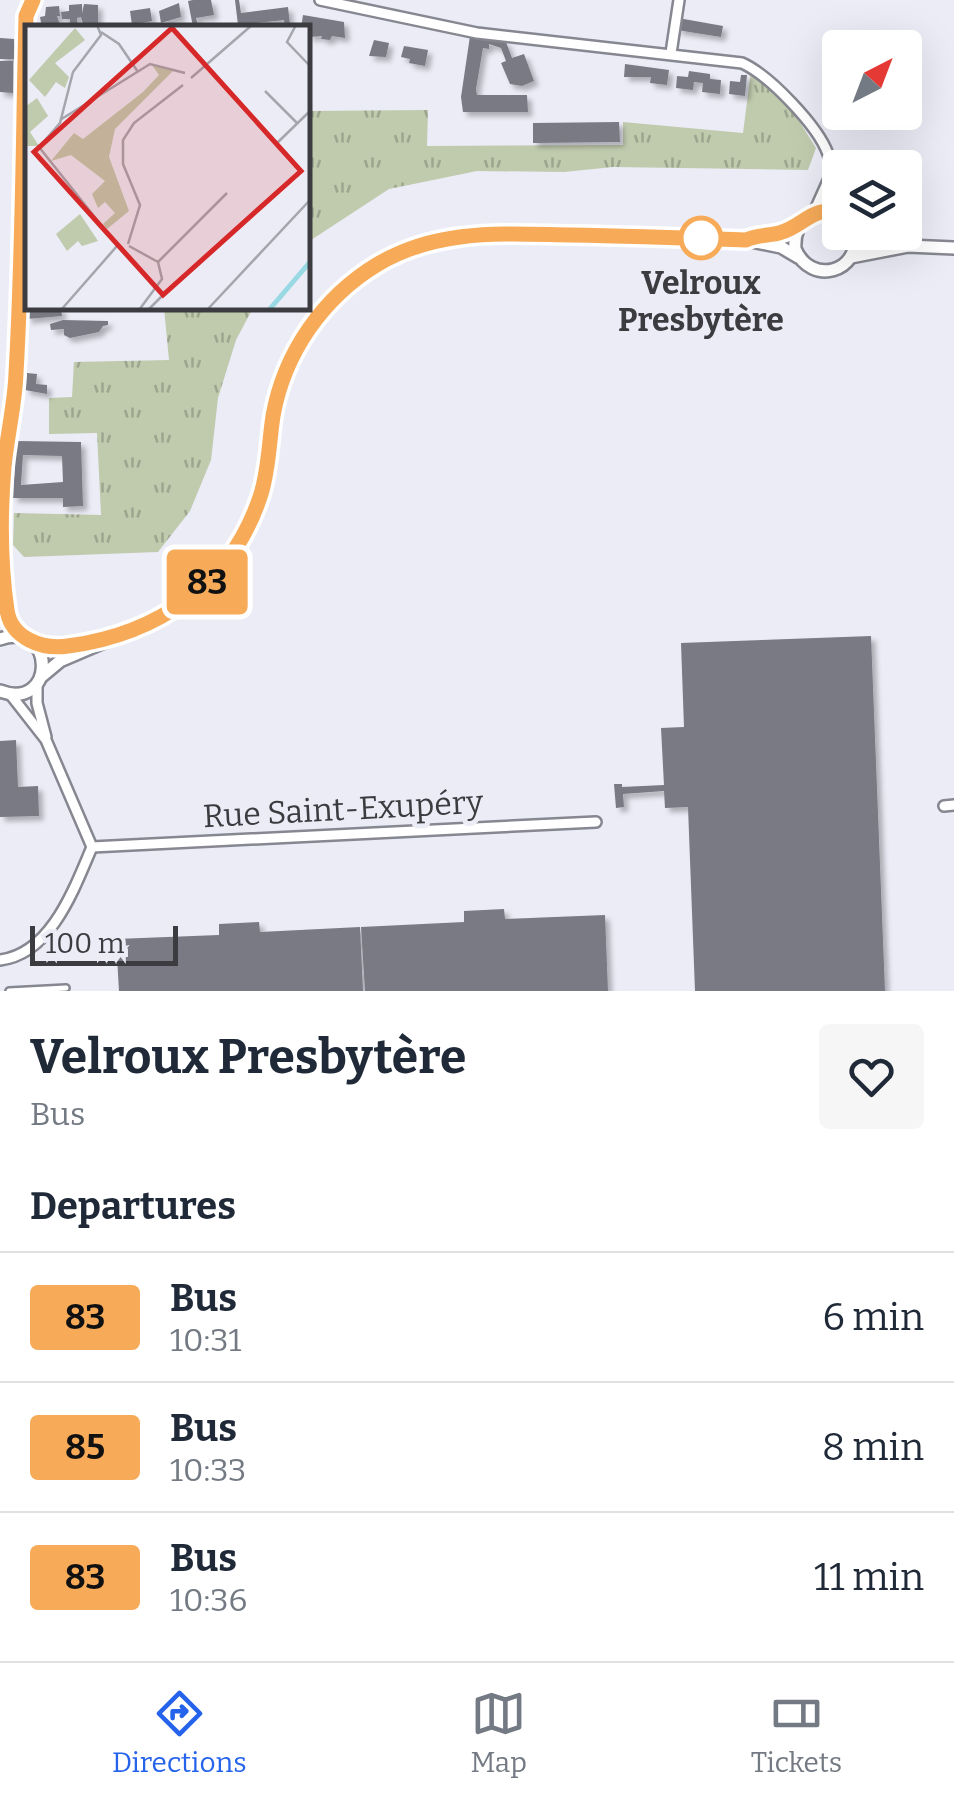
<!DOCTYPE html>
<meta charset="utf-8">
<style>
:root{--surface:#fff;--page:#f6f6f7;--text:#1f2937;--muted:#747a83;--line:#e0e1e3;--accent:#2563eb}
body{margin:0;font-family:Bitter,serif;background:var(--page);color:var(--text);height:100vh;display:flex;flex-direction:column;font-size:38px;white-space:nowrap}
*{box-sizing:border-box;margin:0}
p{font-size:32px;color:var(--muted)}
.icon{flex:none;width:55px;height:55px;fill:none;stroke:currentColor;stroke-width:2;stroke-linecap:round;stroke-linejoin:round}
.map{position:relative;height:991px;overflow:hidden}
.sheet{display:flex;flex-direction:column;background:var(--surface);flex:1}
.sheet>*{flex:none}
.badge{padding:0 20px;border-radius:8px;font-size:35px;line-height:65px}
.needle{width:65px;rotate:42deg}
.tools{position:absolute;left:822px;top:30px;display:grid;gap:20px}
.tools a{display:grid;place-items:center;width:100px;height:100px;border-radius:10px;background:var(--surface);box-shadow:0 10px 40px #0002;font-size:50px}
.scale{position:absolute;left:30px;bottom:25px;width:148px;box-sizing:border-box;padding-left:10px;border:5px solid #3c3c40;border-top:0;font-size:28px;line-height:35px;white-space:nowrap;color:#3c3c40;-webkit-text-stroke:8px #ebecf6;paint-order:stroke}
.map>.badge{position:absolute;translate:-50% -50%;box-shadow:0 0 0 5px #fff}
h2{padding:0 30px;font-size:38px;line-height:90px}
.round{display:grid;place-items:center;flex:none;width:105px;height:105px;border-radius:10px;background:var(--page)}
.overview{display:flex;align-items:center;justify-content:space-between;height:170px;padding:0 30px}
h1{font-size:48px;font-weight:700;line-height:75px}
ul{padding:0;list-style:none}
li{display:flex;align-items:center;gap:30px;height:130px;padding:0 30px;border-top:2px solid var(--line)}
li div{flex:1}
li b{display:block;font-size:38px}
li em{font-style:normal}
li .badge{min-width:110px;font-weight:700;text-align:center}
.tabs{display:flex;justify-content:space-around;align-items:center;height:140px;border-top:2px solid var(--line);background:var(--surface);font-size:28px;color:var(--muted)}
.tabs a{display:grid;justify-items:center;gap:5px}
.tabs .active{color:var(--accent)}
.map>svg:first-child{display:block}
</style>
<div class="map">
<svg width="954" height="991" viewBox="0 0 954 991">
<defs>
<pattern id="grass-tufts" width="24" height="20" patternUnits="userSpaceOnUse" patternTransform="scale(2.5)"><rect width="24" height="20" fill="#c0caad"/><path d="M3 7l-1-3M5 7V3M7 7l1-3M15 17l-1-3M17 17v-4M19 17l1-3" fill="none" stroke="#9da58e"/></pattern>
<filter id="shadow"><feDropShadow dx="4.5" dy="4.5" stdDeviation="2.5" flood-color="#0004"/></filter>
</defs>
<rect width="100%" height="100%" fill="#ebecf6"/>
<g fill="url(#grass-tufts)">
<polygon points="751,71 758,75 796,116 816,148 808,170 613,167 564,172 477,171 389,189 308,242 308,111 428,110 427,146 623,145 623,122 743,133"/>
<polygon points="164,308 253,308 236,340 218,398 211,460 190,511 158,552 24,557 13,545 14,513 101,515 97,433 49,434 49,398 72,397 74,362 169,360"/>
</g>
<g fill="#797a83" fill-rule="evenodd" filter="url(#shadow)">
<polygon points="193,0 211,0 214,15 196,18 198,25 193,27 188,1"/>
<polygon points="235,0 239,0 241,13 288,7 290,25 285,26 284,20 238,25"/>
<polygon points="179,3 181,17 161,23 159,11"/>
<polygon points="82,4 82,14 84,4 98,5 98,25 84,28 81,17 77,18 78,28 70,28 70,19 62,19 61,12 69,11 69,5"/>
<polygon points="59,6 60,16 57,16 61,28 42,28 40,17 45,16 46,7"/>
<polygon points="150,8 152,21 132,25 130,11"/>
<polygon points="303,15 344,22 345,38 332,36 330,40 321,39 322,36 309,37 308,28 301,28"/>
<polygon points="678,18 723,26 721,37 677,30"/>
<polygon points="470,36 506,42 512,58 524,54 534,81 522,86 510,84 501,63 506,61 501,48 489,44 489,49 483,48 476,89 477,95 527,95 528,112 463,112 461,97"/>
<polygon points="0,38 14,39 14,59 0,59"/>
<polygon points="374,40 389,43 386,57 369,56"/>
<polygon points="404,46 428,50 425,66 409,63 410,59 401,57"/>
<polygon points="0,61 13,61 13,93 0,92"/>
<polygon points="625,64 669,70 667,85 650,83 651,77 624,77"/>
<polygon points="689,71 710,74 710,79 721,80 720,94 702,92 703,83 694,82 693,90 676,88 677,76 688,77"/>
<polygon points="741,75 747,75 745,96 729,94 730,81 740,82"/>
<polygon points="619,122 620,142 533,143 533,123"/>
<polygon points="27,308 61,308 62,316 27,319"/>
<polygon points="63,320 108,321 108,325 103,326 99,332 70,338 64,335 64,329 51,330 50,324"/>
<polygon points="27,373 37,374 36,384 47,385 47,394 25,390"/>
<path d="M16 441 81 442 83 506 63 507V498H13ZM23 455 62 456 63 482 21 485Z"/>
<polygon points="871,636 885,991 695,991 688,807 665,808 664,791 623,794 624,807 616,808 614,784 622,784 622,787 664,785 661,728 684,727 681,643"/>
<polygon points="16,740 18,787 38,786 39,816 0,817 0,741"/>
<polygon points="504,909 505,919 605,915 608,991 365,991 361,927 464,922 464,911"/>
<polygon points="259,922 260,932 360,927 363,991 119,991 116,939 219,935 219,924"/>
</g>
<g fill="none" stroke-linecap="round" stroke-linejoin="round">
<g stroke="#868790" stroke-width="10">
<polyline id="service" points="9,991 66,988"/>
</g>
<g stroke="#868790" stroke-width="14">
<g id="minor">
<path d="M320 0 477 33 742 63C769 75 818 126 828 154 834 171 834 190 840 207"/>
<polyline points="671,53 679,0"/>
<polyline points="814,212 831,174"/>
<polyline points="26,637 8,618 0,561 4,468 16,377 26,16 33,0"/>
<polyline points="37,684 37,703 46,737"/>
<polyline points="944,806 954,805"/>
<polyline points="92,847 596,822"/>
<path d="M0 960C51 954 74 889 92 847L46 740 10 694"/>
</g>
</g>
<g stroke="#868790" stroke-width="16">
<g id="tertiary">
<path d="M840 214C814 204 793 221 795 249 811 286 861 273 855 232"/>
<polyline points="859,232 900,242"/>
<polyline points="749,237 779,233 798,225"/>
<polyline points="851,257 908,246 954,248"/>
<path d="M0 639C57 620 56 712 0 691"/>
<polyline points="34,644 56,648 90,643"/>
<polyline points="42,676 60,661 163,617 189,599 220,569 243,535 260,495 276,404 295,351 331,302 380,263 434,241 483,233 746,240 781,247 798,257"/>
</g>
</g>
<use href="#service" stroke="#fff" stroke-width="5"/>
<use href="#minor" stroke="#fff" stroke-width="9"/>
<use href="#tertiary" stroke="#fff" stroke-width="11"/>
</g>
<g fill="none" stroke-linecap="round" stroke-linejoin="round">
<g stroke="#fff" stroke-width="22">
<path id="line" d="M33 0 26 16C23 135 23 254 16 373 15 404 7 436 4 467 0 515 0 562 7 610 11 638 42 650 68 646 157 634 232 585 261 494 269 468 269 442 273 416 284 353 323 297 378 264 439 228 504 234 571 235 629 236 688 238 746 240 756 235 767 236 779 233 804 227 812 204 840 214"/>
</g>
<use href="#line" stroke="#f7ab59" stroke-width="15"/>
</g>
<circle fill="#fff" stroke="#f7ab59" stroke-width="5" cx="701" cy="238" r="20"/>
<g text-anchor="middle" stroke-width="10" stroke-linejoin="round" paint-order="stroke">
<g font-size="32" font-weight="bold" fill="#3c3c40" stroke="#ebecf6">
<text x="701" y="294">Velroux<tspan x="701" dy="37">Presbytère</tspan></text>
</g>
<g font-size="32" fill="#3c3c40" stroke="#ebecf6">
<text transform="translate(343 809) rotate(-3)" y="11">Rue Saint-Exupéry</text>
</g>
</g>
<g transform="translate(25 25)">
<rect width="285" height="285" fill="#ebecf6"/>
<path d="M50 3 60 15 30 38 44 52 40 63 31 57 20 72 4 55ZM127 40 148 46 90 104 84 132 104 186 82 204 78 199 90 188 80 177 73 183 67 169 80 156 46 130 26 136 49 108 58 114 118 67 134 50ZM12 73 23 91 5 107 14 121H0V82ZM55 189 73 216 57 221 53 216 42 226 31 209Z" fill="#c0caad"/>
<path fill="none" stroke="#98d9e4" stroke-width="5" d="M244 285 285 237"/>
<path fill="none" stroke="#a5a6ad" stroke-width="2.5" d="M72 0 76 10 48 47 35 98 14 122 92 220M271 0 262 17 285 41M76 7 94 19 113 47M166 53 227 0M240 66 272 98M35 95 125 39 160 48M250 120 285 86M103 219 115 180 98 139V115L109 98 158 60M104 221 133 237 137 254 114 285M133 237 202 168M36 285 92 221M123 285 147 261M182 285 285 175"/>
<path fill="#d62828" fill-opacity="0.15" stroke="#d62828" stroke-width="5" d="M147 3 276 146 138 270 9 127Z"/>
<rect width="285" height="285" fill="none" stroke="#3c3c40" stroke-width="5"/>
</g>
</svg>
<div class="tools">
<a><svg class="needle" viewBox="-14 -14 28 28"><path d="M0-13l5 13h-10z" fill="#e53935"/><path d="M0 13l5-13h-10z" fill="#747a83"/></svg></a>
<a><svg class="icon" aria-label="layers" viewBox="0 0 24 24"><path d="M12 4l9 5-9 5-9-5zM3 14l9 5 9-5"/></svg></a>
</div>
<div class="scale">100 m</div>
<b class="badge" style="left:207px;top:582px;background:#f7ab59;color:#111">83</b>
</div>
<section class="sheet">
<div class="overview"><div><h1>Velroux Presbytère</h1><p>Bus</p></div><a class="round"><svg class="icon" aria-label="heart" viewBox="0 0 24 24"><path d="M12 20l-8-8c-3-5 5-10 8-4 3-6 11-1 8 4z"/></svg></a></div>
<h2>Departures</h2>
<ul>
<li><span class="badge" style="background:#f7ab59;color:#111">83</span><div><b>Bus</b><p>10:31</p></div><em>6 min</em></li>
<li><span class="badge" style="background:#f7ab59;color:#111">85</span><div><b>Bus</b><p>10:33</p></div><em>8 min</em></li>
<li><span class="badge" style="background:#f7ab59;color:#111">83</span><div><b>Bus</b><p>10:36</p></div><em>11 min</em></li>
</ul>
</section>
<nav class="tabs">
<a class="active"><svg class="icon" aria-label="directions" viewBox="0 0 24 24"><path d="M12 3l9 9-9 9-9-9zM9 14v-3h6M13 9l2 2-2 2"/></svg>Directions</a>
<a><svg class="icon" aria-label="map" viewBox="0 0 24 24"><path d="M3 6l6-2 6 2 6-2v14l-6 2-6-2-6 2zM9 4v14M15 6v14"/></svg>Map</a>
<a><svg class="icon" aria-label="tickets" viewBox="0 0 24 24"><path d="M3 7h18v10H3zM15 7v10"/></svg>Tickets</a>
</nav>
